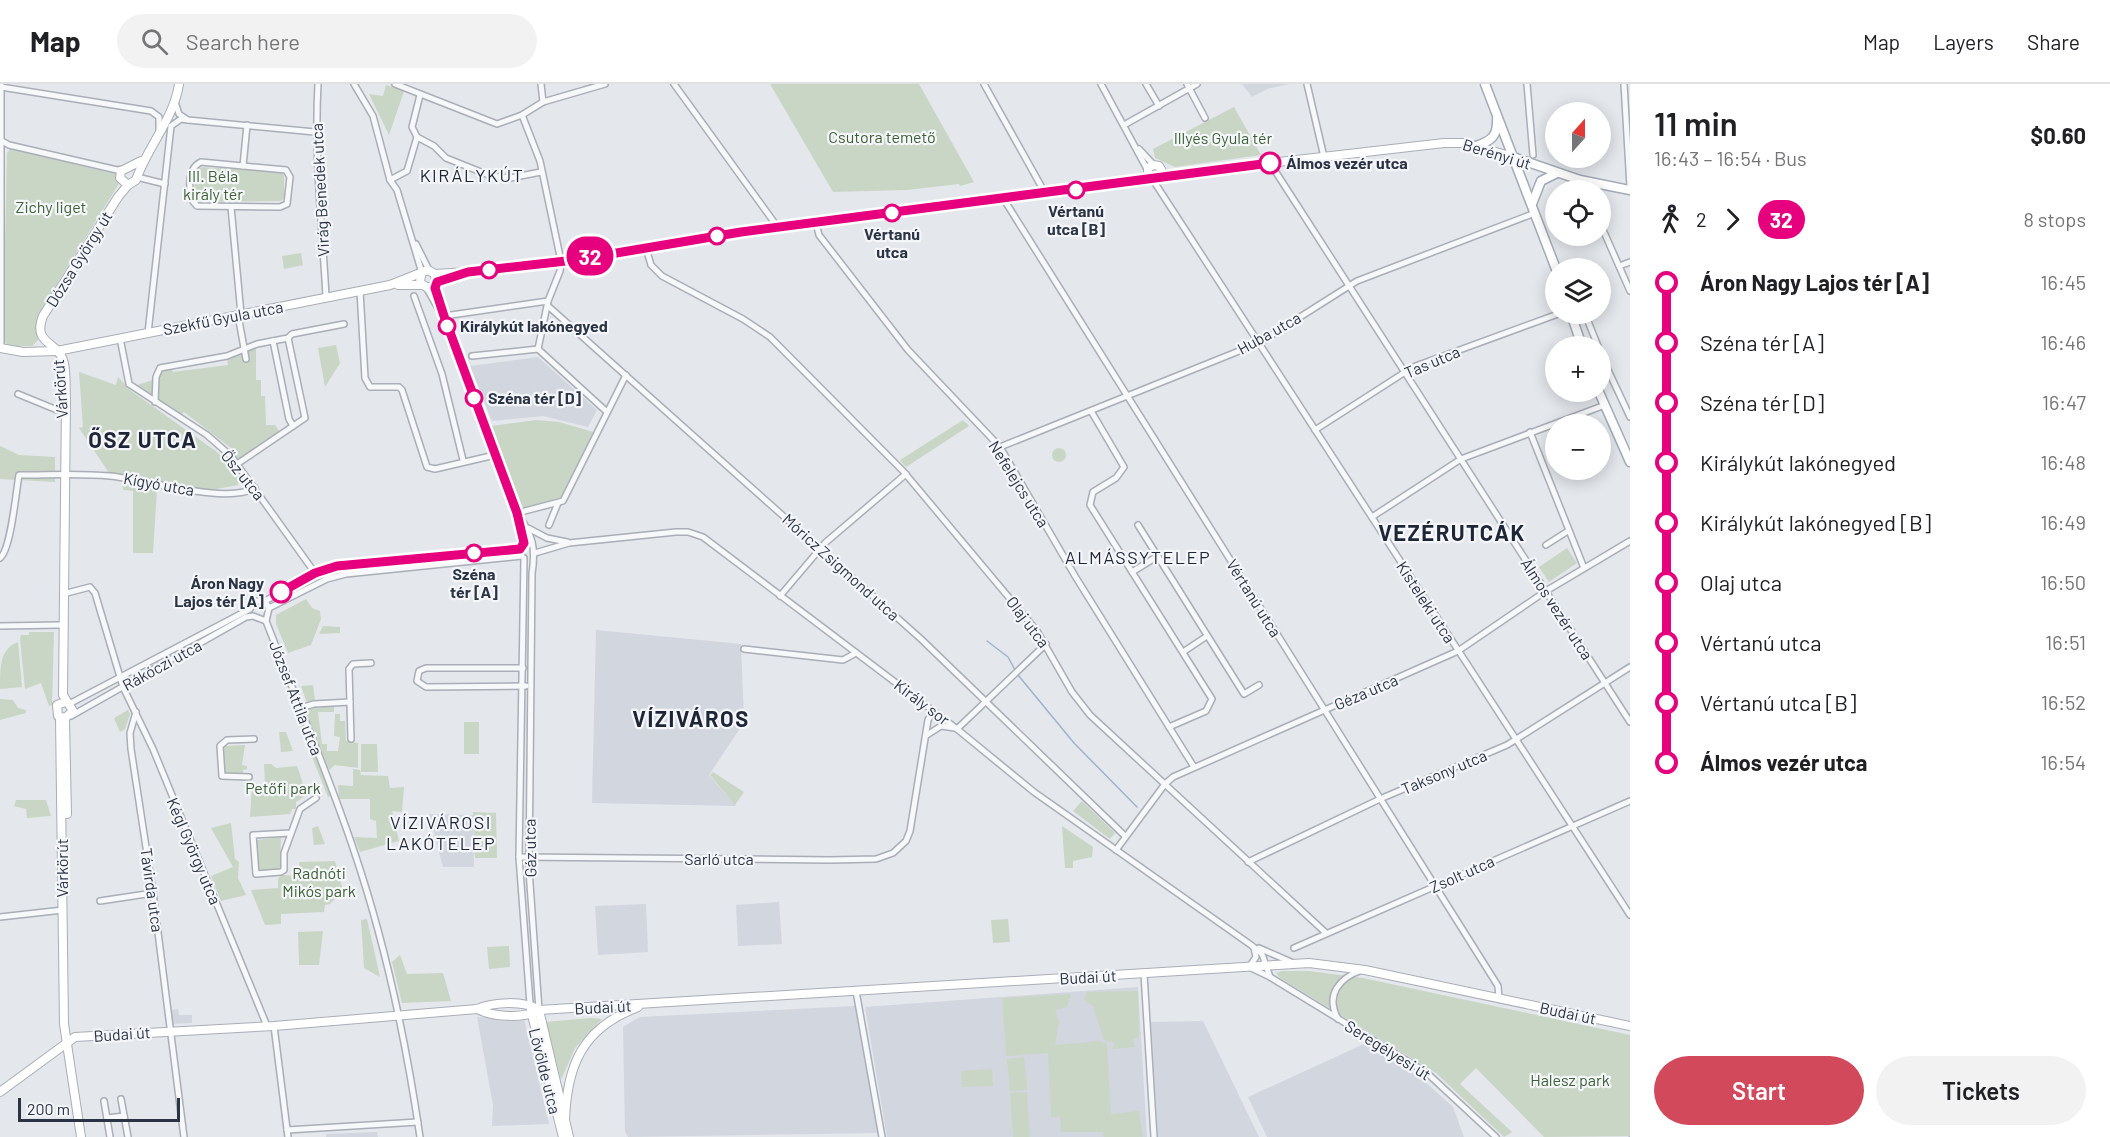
<!DOCTYPE html>
<meta charset="utf-8">
<style>
:root{--surface:#fff;--page:#f2f2f2;--text:#202124;--muted:#757577;--line:#e0e0e0;--accent:#d1495b}
body{margin:0;font-family:Barlow,sans-serif;background:var(--page);color:var(--text);height:100vh;display:flex;flex-direction:column;font-size:22px;white-space:nowrap}
*{box-sizing:border-box;margin:0}
p{font-size:20px;color:var(--muted)}
.icon{flex:none;width:33px;height:33px;fill:none;stroke:currentColor;stroke-width:2;stroke-linecap:round;stroke-linejoin:round}
.map{position:relative;flex:1;overflow:hidden}
.side{display:flex;flex-direction:column;background:var(--surface);width:480px}
.side>*{flex:none}
.badge{padding:0 12px;border-radius:20px;font-size:21px;line-height:39px}
.needle{width:39px;rotate:21deg}
.tools{position:absolute;left:1545px;top:18px;display:grid;gap:12px}
.tools a{display:grid;place-items:center;width:66px;height:66px;border-radius:50%;background:var(--surface);box-shadow:0 3px 15px #0003;font-size:30px}
.scale{position:absolute;left:18px;bottom:15px;width:162px;box-sizing:border-box;padding-left:6px;border:3px solid #2b3445;border-top:0;font-size:16px;line-height:21px;white-space:nowrap;color:#2b3445;-webkit-text-stroke:4px #f4f6f9;paint-order:stroke}
.map>.badge{position:absolute;translate:-50% -50%;box-shadow:0 0 0 3px #fff}
.legs{display:flex;align-items:center;gap:9px;height:66px;padding:0 24px;font-size:20px}
.legs p{margin-inline-start:auto}
.head{display:flex;align-items:center;justify-content:space-between;height:102px;padding:0 24px}
h1{font-size:33px;font-weight:600;line-height:45px}
.action{display:flex;gap:12px;margin-top:auto;padding:12px 24px}
.action a{flex:1;height:69px;border-radius:36px;background:var(--accent);color:#fff;font-size:24px;font-weight:600;line-height:69px;text-align:center}
.action a+a{background:var(--page);color:var(--text)}
ul{padding:0 24px;list-style:none}
li{display:flex;align-items:center;gap:21px;height:60px;font-size:22px}
li i{display:grid;place-items:center;width:9px;height:100%;margin:0 8px;background:currentColor}
li i::after{content:'';width:15px;height:15px;margin:-8px;border:4px solid;border-radius:50%;background:var(--surface)}
li p{margin-inline-start:auto}
li:first-child i{background:linear-gradient(#0000 50%,currentColor 0)}
li:last-child i{background:linear-gradient(currentColor 50%,#0000 0)}
header{display:flex;align-items:center;gap:36px;box-sizing:border-box;height:84px;padding:0 30px;background:var(--surface);border-bottom:2px solid var(--line)}
header strong{font-size:28px}
nav{display:flex;gap:33px;margin-inline-start:auto;font-size:21px}
.search{width:420px;height:54px;background:var(--page);display:flex;align-items:center;gap:15px;box-sizing:border-box;padding:0 21px;border-radius:33px;color:var(--muted);font-size:22px}
main{display:flex;flex:1;min-height:0}
.map>svg:first-child{display:block}
</style>
<header>
<strong>Map</strong>
<div class="search"><svg class="icon" aria-label="search" viewBox="0 0 24 24"><circle cx="10" cy="10" r="6"/><path d="M15 15l6 6"/></svg>Search here</div>
<nav><a>Map</a><a>Layers</a><a>Share</a></nav>
</header>
<main>
<div class="map">
<svg width="1630" height="1053" viewBox="0 0 1630 1053">
<rect width="100%" height="100%" fill="#e4e7ec"/>
<g fill="#d2d6de">
<polygon points="1242,0 1289,0 1267,5 1252,13"/>
<polygon points="538,273 597,326 588,343 543,332 492,337 470,282"/>
<polygon points="596,546 741,560 744,638 709,691 736,722 592,719"/>
<polygon points="429,730 473,731 474,783 443,783"/>
<polygon points="779,818 782,860 738,862 736,821"/>
<polygon points="646,820 648,868 598,871 595,822"/>
<polygon points="1138,903 1147,1053 887,1053 865,923"/>
<polygon points="855,922 878,1049 628,1053 625,1047 623,943 640,933"/>
<polygon points="178,925 179,931 192,931 192,939 172,940 170,926"/>
<polygon points="477,933 524,935 549,1040 492,1042 493,1021"/>
<polygon points="1203,937 1259,1053 1158,1053 1151,938"/>
<polygon points="1364,960 1422,995 1453,1023 1464,1053 1267,1053 1248,1013"/>
<polygon points="377,1048 378,1053 326,1053 326,1050"/>
</g>
<g fill="#c9d6c5">
<polygon points="770,0 919,0 974,98 960,102 959,100 907,106 833,108"/>
<polygon points="386,1 404,7 389,51 369,10 383,12"/>
<polygon points="1234,23 1261,71 1175,83 1155,74 1153,65"/>
<polygon points="10,65 116,90 120,98 43,223 37,242 38,256 32,262 9,262 3,256 7,69"/>
<path d="M203 83 279 88 284 91V114L281 117 204 118C191 114 194 97 197 85Z"/>
<polygon points="301,169 303,181 284,185 282,172"/>
<polygon points="336,261 340,279 325,303 318,264"/>
<polygon points="256,263 256,296 261,296 261,312 265,312 266,341 275,341 280,348 242,374 236,375 232,370 235,367 184,328 179,333 155,318 156,293 162,286 172,285 173,288 228,281 227,274"/>
<polygon points="79,288 116,301 118,293 130,306 217,368 240,394 238,401 201,408 109,389 79,344 83,343"/>
<polygon points="153,296 155,313 137,301"/>
<polygon points="536,336 559,338 597,349 563,413 523,425 491,342"/>
<polygon points="963,336 969,342 906,383 900,376"/>
<polygon points="0,362 19,371 55,373 55,398 0,395"/>
<circle cx="1059" cy="371" r="7"/>
<polygon points="122,395 157,405 153,469 133,469 133,407 123,406"/>
<polygon points="1567,464 1577,479 1549,498 1539,483"/>
<polygon points="306,515 312,524 320,527 321,535 311,561 288,569 276,540 276,531"/>
<polygon points="323,542 340,543 340,549 319,550"/>
<polygon points="29,548 54,548 52,621 49,622 41,599 25,605 20,555 21,551 29,551"/>
<path d="M18 558 22 603 0 605C0 582 0 565 18 558Z"/>
<polygon points="313,601 315,617 307,619 301,602"/>
<polygon points="0,615 13,616 18,624 26,626 26,629 0,636"/>
<polygon points="334,622 334,628 318,628 322,660 327,660 327,667 338,667 340,653 334,652 335,630 340,630 340,637 345,637 346,657 358,659 358,684 335,681 329,686 305,625"/>
<polygon points="128,626 130,630 125,645 120,648 114,634"/>
<polygon points="300,627 314,663 310,665 295,628"/>
<rect x="464" y="638" width="15" height="32"/>
<polygon points="279,648 286,648 293,667 281,668"/>
<polygon points="361,660 377,660 378,688 361,688"/>
<polygon points="245,661 242,681 247,682 247,685 243,686 243,689 225,691 224,662"/>
<polygon points="315,666 333,711 328,713 310,668"/>
<polygon points="264,680 271,680 276,684 297,682 307,711 296,718 296,725 292,725 290,730 250,733 252,701 265,700"/>
<polygon points="353,685 360,686 361,691 388,692 390,704 404,703 402,728 392,727 399,757 360,768 354,753 377,754 376,737 370,735 370,715 339,715 338,701 353,702"/>
<polygon points="713,688 744,708 735,721 710,691"/>
<polygon points="16,716 46,716 51,732 27,734 26,725 14,722"/>
<polygon points="1082,717 1115,749 1110,755 1073,727"/>
<polygon points="473,728 496,729 497,774 475,774"/>
<polygon points="231,739 235,775 239,778 238,794 246,811 221,817 211,792 233,783 211,744"/>
<polygon points="318,742 325,760 314,761 312,744"/>
<polygon points="1062,742 1093,763 1092,773 1073,777 1073,784 1065,784"/>
<polygon points="281,753 280,786 258,787 257,756"/>
<polygon points="335,777 343,806 330,820 325,821 324,828 281,830 281,840 265,841 251,806 278,804 278,795 281,791 300,792 299,778"/>
<polygon points="367,835 380,893 364,884 361,836"/>
<polygon points="1008,835 1010,858 993,859 991,836"/>
<polygon points="323,847 319,881 299,881 298,848"/>
<polygon points="509,862 510,883 489,885 487,863"/>
<polygon points="400,871 407,890 443,889 451,917 402,919 392,878"/>
<polygon points="1282,887 1309,887 1363,894 1630,951 1630,1052 1544,1053 1476,984 1460,1000 1512,1048 1504,1053 1436,989 1280,894 1276,889"/>
<polygon points="1138,907 1139,952 1133,956 1135,963 1112,965 1115,959 1104,956 1093,922 1084,916 1087,908"/>
<polygon points="1071,910 1067,923 1055,926 1059,937 1055,961 1100,957 1107,960 1111,1030 1139,1027 1143,1053 1104,1053 1103,1048 1061,1048 1060,1033 1051,1033 1048,969 1006,972 1002,914"/>
<polygon points="590,934 602,935 575,964 561,996 546,938"/>
<polygon points="1024,973 1027,1006 1010,1007 1007,975"/>
<polygon points="992,985 993,1002 962,1003 961,987"/>
<polygon points="1027,1008 1030,1053 1013,1053 1010,1009"/>
</g>
<g fill="none" stroke-linecap="round" stroke-linejoin="round">
<g stroke="#9fb4cc" stroke-width="1.5">
<polyline points="987,557 1008,573 1015,586"/>
<polyline points="1018,591 1074,659 1137,723"/>
<polyline points="1629,1053 1630,1053"/>
</g>
<g stroke="#a9aeb7" stroke-width="8">
<g id="street">
<path d="M318 0C314 71 322 141 326 212"/>
<polyline points="354,0 373,32 390,96 397,106 422,189"/>
<polyline points="395,0 497,40 522,31 543,18 605,0"/>
<polyline points="541,0 543,18"/>
<polyline points="674,0 779,145"/>
<polyline points="984,0 1045,109"/>
<polyline points="1101,0 1147,85"/>
<polyline points="1146,0 1159,22"/>
<polyline points="1187,0 1205,34"/>
<polyline points="1307,0 1324,73"/>
<polyline points="1527,0 1533,71"/>
<polyline points="1624,0 1630,103"/>
<polyline points="1,3 151,27 159,33 159,47"/>
<polyline points="175,18 179,30 188,36 315,48"/>
<polyline points="522,31 540,77 561,177 560,187 548,217 538,265"/>
<polyline points="1124,41 1197,0"/>
<polyline points="417,53 434,62 446,74 491,92 510,94 541,88"/>
<polyline points="0,56 9,61 117,86 123,85"/>
<polyline points="1139,65 1154,81"/>
<path d="M201 78 286 86 290 93 287 120 280 123 197 122 191 115C189 103 188 84 201 78Z"/>
<polyline points="1270,79 1630,638"/>
<polyline points="243,82 247,41"/>
<polyline points="137,93 165,100"/>
<polyline points="390,96 407,87 417,53 412,43 420,11"/>
<polyline points="1153,96 1630,831"/>
<polyline points="1003,114 1498,902 1499,914"/>
<polyline points="231,123 241,230"/>
<polyline points="816,139 819,151 908,266 1000,363 1075,492 1194,683"/>
<polyline points="1600,139 1630,207"/>
<polyline points="416,160 429,186"/>
<polyline points="646,164 651,181 662,192 743,235 770,253 903,387 1037,547 1072,608 1090,631 1326,849"/>
<polyline points="1619,182 1630,178"/>
<polyline points="435,201 523,446 524,459 520,465"/>
<polyline points="426,203 439,226"/>
<polyline points="360,207 365,294 370,303 399,303 402,306 427,383 435,385 495,371"/>
<polyline points="414,212 442,290 463,376"/>
<polyline points="548,222 921,555 1125,752"/>
<polyline points="1585,230 1598,262"/>
<polyline points="238,231 246,275"/>
<polyline points="444,232 548,217"/>
<polyline points="148,249 171,42 181,35 188,36"/>
<polyline points="120,254 129,300 207,351 231,372 315,489"/>
<polyline points="273,257 289,335 293,342"/>
<polyline points="1,265 1,0"/>
<polyline points="1600,269 1630,333"/>
<polyline points="472,272 538,265 607,328"/>
<polyline points="18,310 62,328"/>
<polyline points="155,318 156,293 160,284 227,272 257,260 288,254 292,250 344,240"/>
<polyline points="1091,327 1124,383 1116,394 1093,408 1090,421 1212,615 1206,627 1169,643"/>
<polyline points="1315,346 1413,283 1558,230"/>
<polyline points="1530,348 1584,484"/>
<polyline points="1000,363 1259,259 1357,197 1535,129"/>
<polyline points="237,380 305,334 288,254"/>
<path d="M517 429C533 451 536 463 532 490L529 786 539 926"/>
<polyline points="517,429 563,417 626,291"/>
<polyline points="1372,433 1461,375 1605,321"/>
<polyline points="549,441 558,419"/>
<polyline points="1138,441 1244,610 1259,601"/>
<polyline points="528,444 547,454 567,458"/>
<polyline points="1546,461 1568,447"/>
<polyline points="535,469 569,459 676,448 688,448 703,453 957,645 1034,708 1251,861 1262,870 1270,893"/>
<path d="M0 474C11 466 16 407 19 391 50 391 80 389 110 392 145 395 226 421 255 404"/>
<polyline points="524,474 519,773 530,920"/>
<polyline points="1132,488 1158,472"/>
<polyline points="63,510 90,503 95,509 123,603 153,665 267,942"/>
<polyline points="780,512 825,459 906,390"/>
<path d="M265 517 269 524 266 537C296 615 329 691 355 770 386 862 406 957 420 1053"/>
<polyline points="269,524 327,495 346,490 522,472"/>
<polyline points="0,542 60,541"/>
<polyline points="744,565 843,576 856,569"/>
<polyline points="1183,568 1207,552"/>
<polyline points="523,584 426,584 419,587 417,597 426,603 526,602"/>
<polyline points="69,620 250,525 255,517 265,517 315,489 343,480 520,465"/>
<polyline points="300,624 314,620 350,618"/>
<polyline points="136,628 130,649 131,665 153,809 184,1053"/>
<polyline points="71,632 246,533 253,532 266,537"/>
<polyline points="957,645 1046,560"/>
<polyline points="927,651 941,642 955,644"/>
<polyline points="351,655 349,585 353,580 371,579"/>
<polyline points="249,693 222,692 220,662 227,656 254,655"/>
<polyline points="290,749 253,751 256,790 281,788 284,786 284,769 300,725 316,714"/>
<polyline points="1116,766 1165,700 1173,693 1458,567 1546,507 1630,457"/>
<polyline points="519,773 830,776 876,775 893,769 906,757 910,747 928,636 933,627"/>
<polyline points="1248,778 1380,715 1507,661 1630,583"/>
<polyline points="100,817 153,809"/>
<polyline points="0,833 63,826"/>
<polyline points="1254,864 1256,873 1249,883 1270,893 1427,989 1496,1053"/>
<polyline points="1259,864 1291,878"/>
<polyline points="1294,864 1630,717"/>
<polyline points="1144,890 1154,1053"/>
<polyline points="856,907 882,1053"/>
<path d="M1338 935C1325 911 1339 894 1362 886"/>
<polyline points="274,942 288,1053"/>
<polyline points="121,1015 128,1053"/>
<polyline points="104,1017 110,1053"/>
<polyline points="107,1034 124,1032"/>
<polyline points="287,1046 418,1038"/>
</g>
</g>
<g stroke="#a9aeb7" stroke-width="10">
<g id="secondary">
<polyline points="1161,93 1162,87 1159,82 1153,81 1148,84 1148,92 1156,96 1183,89 1444,59 1465,59 1513,73"/>
<polyline points="128,101 120,94 121,87 141,77"/>
<polyline points="421,191 420,199 428,204 436,200 435,190"/>
<polyline points="398,201 422,201"/>
<polyline points="0,264 23,268 57,267 390,201 428,186 435,190 468,188 561,177 741,149 1152,96"/>
<path d="M65 618 57 621 58 632 65 634 73 627 63 611 66 315C65 303 67 287 63 276 57 257 32 260 43 232L118 113 128 101 136 96C147 63 174 35 179 0"/>
<polyline points="60,634 64,940 81,1053"/>
<polyline points="65,637 67,730"/>
<path d="M477 925C493 933 524 935 539 926L1309 879 1365 886 1630 942"/>
<polyline points="539,926 569,1053"/>
<polyline points="531,927 563,1053"/>
<path d="M0 1008 75 953 274 942 477 925C493 918 524 916 539 926"/>
<path d="M565 1036C567 980 583 944 638 923"/>
</g>
</g>
<g stroke="#a3abb8" stroke-width="11">
<g id="primary">
<polyline points="1485,0 1556,185"/>
<path d="M1476 62C1491 57 1498 52 1497 35"/>
<polyline points="1513,73 1580,96 1630,106"/>
<polyline points="1532,120 1541,97 1557,89"/>
<polyline points="1571,230 1582,262"/>
<polyline points="1599,308 1630,378"/>
</g>
</g>
<use href="#street" stroke="#f7f8fa" stroke-width="5"/>
<use href="#secondary" stroke="#fff" stroke-width="8"/>
<use href="#primary" stroke="#fff" stroke-width="8"/>
</g>
<g fill="none" stroke-linecap="round" stroke-linejoin="round">
<g stroke="#fff" stroke-width="14">
<polyline id="line-1" points="281,508 315,489 337,482 520,465 524,459 517,429 444,232 435,204 437,198 468,188 575,176 741,148 1270,79"/>
</g>
<use href="#line-1" stroke="#e6007e" stroke-width="9"/>
</g>
<g fill="#fff" stroke="#e6007e" stroke-width="3">
<circle cx="1270" cy="79" r="10"/>
<circle cx="1076" cy="106" r="8"/>
<circle cx="892" cy="129" r="8"/>
<circle cx="717" cy="152" r="8"/>
<circle cx="489" cy="186" r="8"/>
<circle cx="447" cy="242" r="8"/>
<circle cx="474" cy="314" r="8"/>
<circle cx="474" cy="469" r="8"/>
<circle cx="281" cy="508" r="10"/>
</g>
<g text-anchor="middle" stroke-width="4.5" stroke-linejoin="round" paint-order="stroke">
<g font-size="16" fill="#3f6138" stroke="#f4f6f9">
<text x="882" y="59">Csutora temető</text>
<text x="1223" y="60">Illyés Gyula tér</text>
<text x="213" y="98">III. Béla<tspan x="213" dy="18">király tér</tspan></text>
<text x="51" y="129">Zichy liget</text>
<text x="283" y="710">Petőfi park</text>
<text x="319" y="795">Radnóti<tspan x="319" dy="18">Mikós park</tspan></text>
<text x="1570" y="1002">Halesz park</text>
</g>
<g font-size="16" fill="#2b3445" stroke="#f4f6f9">
<text transform="translate(1497 70) rotate(17)" y="6">Berényi út</text>
<text transform="translate(320 106) rotate(-93)" y="6">Virág Benedek utca</text>
<text transform="translate(79 175) rotate(-58)" y="6">Dózsa György út</text>
<text transform="translate(223 234) rotate(-11)" y="6">Szekfű Gyula utca</text>
<text transform="translate(1269 249) rotate(-29)" y="6">Huba utca</text>
<text transform="translate(1432 278) rotate(-23)" y="6">Tas utca</text>
<text transform="translate(60 305) rotate(-94)" y="6">Várkörút</text>
<text transform="translate(243 391) rotate(51)" y="6">Ősz utca</text>
<text transform="translate(159 400) rotate(10)" y="6">Kígyó utca</text>
<text transform="translate(1019 400) rotate(58)" y="6">Nefelejcs utca</text>
<text transform="translate(841 483) rotate(42)" y="6">Móricz Zsigmond utca</text>
<text transform="translate(1254 514) rotate(58)" y="6">Vértanú utca</text>
<text transform="translate(1426 518) rotate(57)" y="6">Kisteleki utca</text>
<text transform="translate(1557 525) rotate(57)" y="6">Álmos vezér utca</text>
<text transform="translate(1028 538) rotate(53)" y="6">Olaj utca</text>
<text transform="translate(162 581) rotate(-29)" y="6">Rákóczi utca</text>
<text transform="translate(1366 608) rotate(-23)" y="6">Géza utca</text>
<text transform="translate(296 614) rotate(69)" y="6">József Attila utca</text>
<text transform="translate(922 618) rotate(37)" y="6">Király sor</text>
<text transform="translate(1444 688) rotate(-23)" y="6">Taksony utca</text>
<text transform="translate(530 764) rotate(-91)" y="6">Gáz utca</text>
<text transform="translate(194 767) rotate(67)" y="6">Kégl György utca</text>
<text x="719" y="781">Sarló utca</text>
<text transform="translate(62 784) rotate(-90)" y="6">Várkörút</text>
<text transform="translate(1462 790) rotate(-24)" y="6">Zsolt utca</text>
<text transform="translate(152 806) rotate(82)" y="6">Távirda utca</text>
<text transform="translate(1088 893) rotate(-3)" y="6">Budai út</text>
<text transform="translate(603 923) rotate(-3)" y="6">Budai út</text>
<text transform="translate(1568 929) rotate(12)" y="6">Budai út</text>
<text transform="translate(122 950) rotate(-4)" y="6">Budai út</text>
<text transform="translate(1388 966) rotate(32)" y="6">Seregélyesi út</text>
<text transform="translate(545 987) rotate(76)" y="6">Lövölde utca</text>
</g>
<g font-size="16" font-weight="bold" fill="#2b3445" stroke="#f4f6f9" text-anchor="start">
<text x="1286" y="85">Álmos vezér utca</text>
<text x="1076" y="133" text-anchor="middle">Vértanú<tspan x="1076" dy="18">utca [B]</tspan></text>
<text x="892" y="156" text-anchor="middle">Vértanú<tspan x="892" dy="18">utca</tspan></text>
<text x="460" y="248">Királykút lakónegyed</text>
<text x="488" y="320">Széna tér [D]</text>
<text x="474" y="496" text-anchor="middle">Széna<tspan x="474" dy="18">tér [A]</tspan></text>
<text x="264" y="505" text-anchor="end">Áron Nagy<tspan x="264" dy="18">Lajos tér [A]</tspan></text>
</g>
<g font-size="18" letter-spacing="1.5" fill="#1d2536" stroke="#f4f6f9">
<text x="472" y="98">KIRÁLYKÚT</text>
<text x="1138" y="480">ALMÁSSYTELEP</text>
<text x="441" y="745">VÍZIVÁROSI<tspan x="441" dy="21">LAKÓTELEP</tspan></text>
</g>
<g font-size="22" font-weight="bold" letter-spacing="1.5" fill="#1d2536" stroke="#f4f6f9">
<text x="143" y="364">ŐSZ UTCA</text>
<text x="1452" y="457">VEZÉRUTCÁK</text>
<text x="691" y="643">VÍZIVÁROS</text>
</g>
</g>
</svg>
<div class="tools">
<a><svg class="needle" viewBox="-14 -14 28 28"><path d="M0-13l5 13h-10z" fill="#e53935"/><path d="M0 13l5-13h-10z" fill="#757577"/></svg></a>
<a><svg class="icon" aria-label="locate" viewBox="0 0 24 24"><circle cx="12" cy="12" r="6"/><path d="M12 2v4M12 18v4M2 12h4M18 12h4"/></svg></a>
<a><svg class="icon" aria-label="layers" viewBox="0 0 24 24"><path d="M12 4l9 5-9 5-9-5zM3 14l9 5 9-5"/></svg></a>
<a>+</a>
<a>−</a>
</div>
<div class="scale">200 m</div>
<b class="badge" style="left:590px;top:172px;background:#e6007e;color:#fff">32</b>
</div>
<section class="side">
<div class="head"><div><h1>11 min</h1><p>16:43 – 16:54 · Bus</p></div><b>$0.60</b></div>
<div class="legs"><svg class="icon" aria-label="walk" viewBox="0 0 24 24"><circle cx="13" cy="4" r="2"/><path d="M13 8l-2 6 4 7M11 14l-3 7M7 12l3-4h3l4 4"/></svg>2<svg class="icon" aria-label="forward" viewBox="0 0 24 24"><path d="M9 5l7 7-7 7"/></svg><b class="badge" style="background:#e6007e;color:#fff">32</b><p>8 stops</p></div>
<ul>
<li><i style="color:#e6007e"></i><b>Áron Nagy Lajos tér [A]</b><p>16:45</p></li>
<li><i style="color:#e6007e"></i><span>Széna tér [A]</span><p>16:46</p></li>
<li><i style="color:#e6007e"></i><span>Széna tér [D]</span><p>16:47</p></li>
<li><i style="color:#e6007e"></i><span>Királykút lakónegyed</span><p>16:48</p></li>
<li><i style="color:#e6007e"></i><span>Királykút lakónegyed [B]</span><p>16:49</p></li>
<li><i style="color:#e6007e"></i><span>Olaj utca</span><p>16:50</p></li>
<li><i style="color:#e6007e"></i><span>Vértanú utca</span><p>16:51</p></li>
<li><i style="color:#e6007e"></i><span>Vértanú utca [B]</span><p>16:52</p></li>
<li><i style="color:#e6007e"></i><b>Álmos vezér utca</b><p>16:54</p></li>
</ul>
<div class="action"><a>Start</a><a>Tickets</a></div>
</section>
</main>
